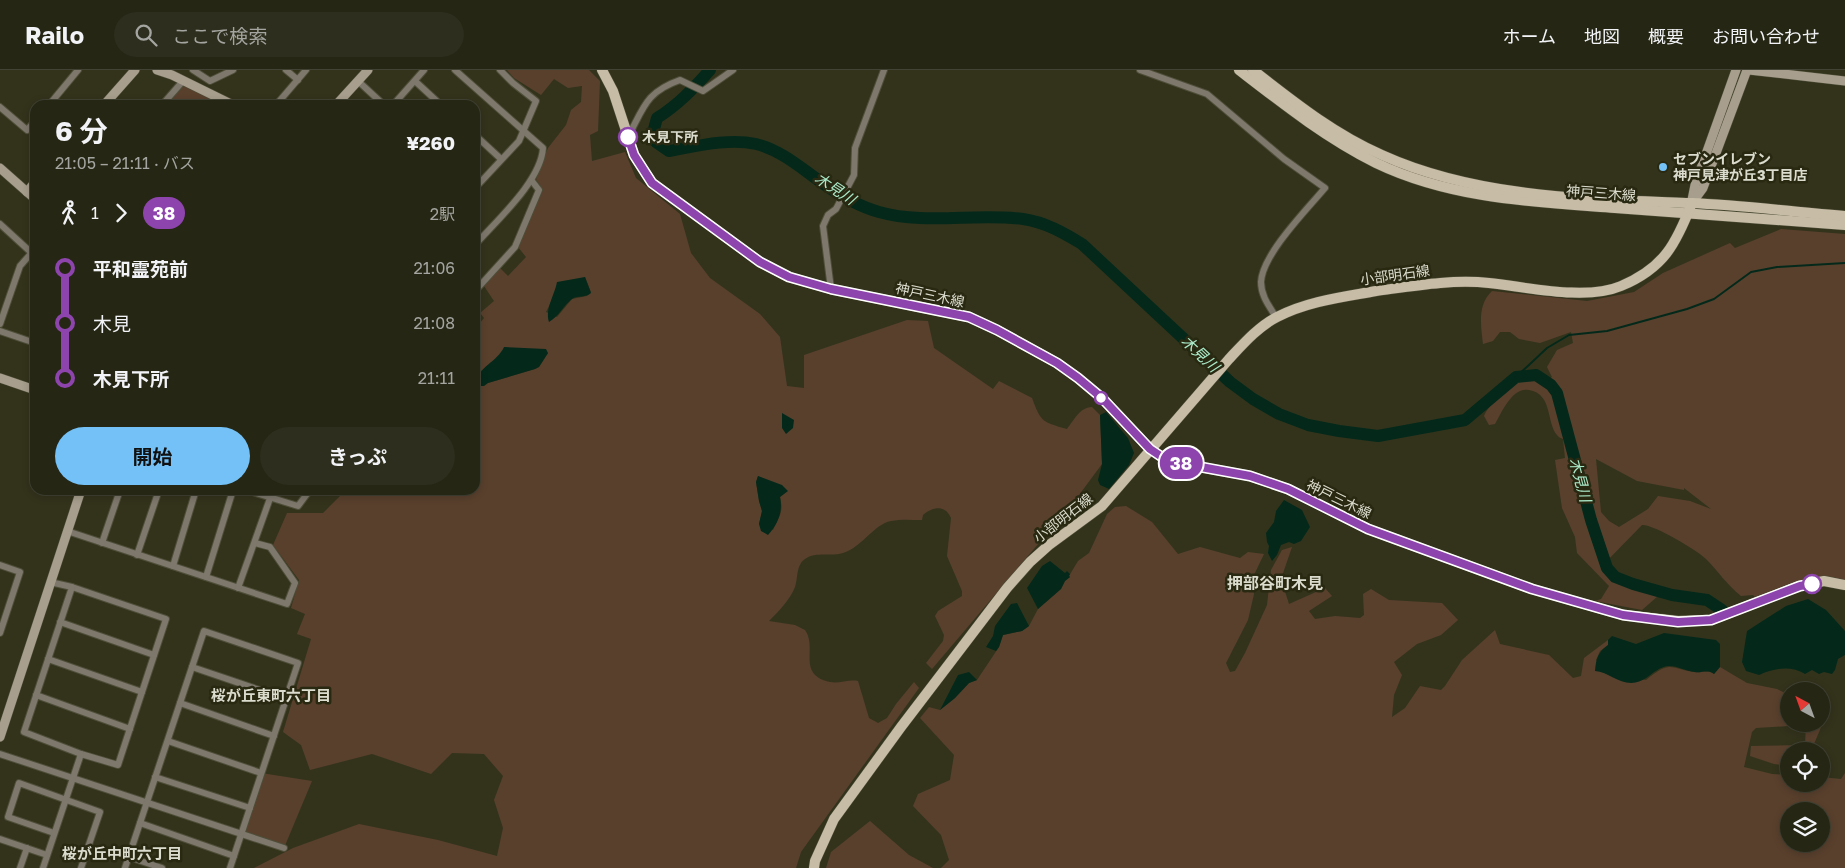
<!DOCTYPE html>
<html lang="ja">
<meta charset="utf-8">
<style>
:root{--surface:#262615;--page:#2e2e1e;--text:#f1f3f6;--muted:#a4a5a0;--line:#424334;--accent:#73c1f6}
body{margin:0;font-family:"Golos Text","Noto Sans JP",sans-serif;background:var(--page);color:var(--text);height:100vh;display:flex;flex-direction:column;font-size:19px;white-space:nowrap}
*{box-sizing:border-box;margin:0}
p{font-size:16px;color:var(--muted)}
.icon{flex:none;width:28px;height:28px;fill:none;stroke:currentColor;stroke-width:2;stroke-linecap:round;stroke-linejoin:round}
.map{position:relative;flex:1;overflow:hidden}
.sheet{position:absolute;left:30px;top:30px;width:450px;height:395px;display:flex;flex-direction:column;background:var(--surface);border-radius:15px;box-shadow:0 2px 8px #0003,0 0 0 1px var(--line)}
.sheet>*{flex:none}
.badge{padding:0 10px;border-radius:16px;font-size:18px;line-height:32px}
.needle{width:32px;rotate:319deg}
.fabs{position:absolute;left:1780px;top:612px;display:grid;gap:10px}
.fabs a{display:grid;place-items:center;width:50px;height:50px;border-radius:50%;background:var(--surface);box-shadow:0 2px 8px #0003,0 0 0 1px var(--line);font-size:25px}
.map>.badge{position:absolute;translate:-50% -50%;box-shadow:0 0 0 2px #fff}
.legs{display:flex;align-items:center;gap:8px;height:55px;padding:0 25px;font-size:16px}
.legs p{margin-inline-start:auto}
.headline{display:flex;align-items:center;justify-content:space-between;height:85px;padding:0 25px}
h1{font-size:28px;font-weight:700;line-height:38px}
.button{display:flex;gap:10px;margin-top:auto;padding:10px 25px}
.button a{flex:1;height:58px;border-radius:30px;background:var(--accent);color:#111;font-size:20px;font-weight:700;line-height:58px;text-align:center}
.button a+a{background:var(--page);color:var(--text)}
ul{padding:0 25px;list-style:none}
li{display:flex;align-items:center;gap:18px;height:55px;font-size:19px}
li i{display:grid;place-items:center;width:8px;height:100%;margin:0 6px;background:currentColor}
li i::after{content:'';width:12px;height:12px;margin:-6px;border:4px solid;border-radius:50%;background:var(--surface)}
li p{margin-inline-start:auto}
li:first-child i{background:linear-gradient(#0000 50%,currentColor 0)}
li:last-child i{background:linear-gradient(currentColor 50%,#0000 0)}
header{display:flex;align-items:center;gap:30px;box-sizing:border-box;height:70px;padding:0 25px;background:var(--surface);border-bottom:1px solid var(--line)}
header strong{font-size:24px}
nav{display:flex;gap:28px;margin-inline-start:auto;font-size:18px}
.search{width:350px;height:45px;background:var(--page);display:flex;align-items:center;gap:12px;box-sizing:border-box;padding:0 18px;border-radius:28px;color:var(--muted);font-size:19px}
.map>svg:first-child{display:block}
</style>
<header>
<strong>Railo</strong>
<div class="search"><svg class="icon" aria-label="search" viewBox="0 0 24 24"><circle cx="10" cy="10" r="6"/><path d="M15 15l6 6"/></svg>ここで検索</div>
<nav><a>ホーム</a><a>地図</a><a>概要</a><a>お問い合わせ</a></nav>
</header>
<div class="map">
<svg width="1845" height="798" viewBox="0 0 1845 798">
<rect width="100%" height="100%" fill="#33331c"/>
<g fill="#59402d" fill-rule="evenodd">
<path d="M507 0H589L600 11 598 61 590 65 592 91 625 82 636 108 680 144 691 183 710 208 760 244 780 267 787 316 804 318V285L907 250 928 251 934 278 993 319 999 311 1032 328C1041 352 1042 352 1067 359 1075 349 1079 338 1092 337L1100 345 1102 394 1079 425 1070 451 1039 473 932 599 926 593 943 571 944 565 935 546 938 541 962 526V521L947 486 951 448C945 434 932 437 923 445L922 450C912 450 901 449 891 451 874 454 861 478 843 483 831 487 816 481 805 489 796 495 798 508 795 517 790 530 778 542 769 551L795 555 805 560C818 578 796 604 830 612 839 614 849 609 858 611L869 648 878 653 887 648 896 634 914 612 919 618 801 782 796 798H254L293 778 359 754 438 770 497 786 503 758 494 730 503 706 484 684 452 683 431 704 372 684 310 700 301 675 283 662 311 569 297 564 305 544 291 538 299 510 273 475 287 443H323L346 420H475V259L484 248 480 243 494 231 484 216 500 198 508 206 526 187 518 177 543 120 536 109 548 78 566 55 571 40 581 32 582 16 568 18 554 9 541 25 514 8ZM585 207 591 222 587 226 572 229 557 247 546 242 555 224ZM548 283 539 297 535 299 488 313 481 301 501 285ZM758 406 787 421 780 427C784 443 779 446 773 460L759 454 762 441 759 431 756 412Z"/>
<polygon points="183,11 233,35 162,35"/>
<path d="M1781 159 1845 164V510C1815 500 1783 517 1755 527L1753 525 1741 526C1727 515 1718 501 1706 489 1697 480 1653 454 1642 455L1601 497 1614 511 1658 526 1642 540 1595 531 1601 529 1609 516 1577 483 1575 467 1562 438 1555 390 1565 388 1563 369C1561 368 1558 367 1557 365 1546 352 1553 324 1529 320 1512 317 1502 342 1495 354L1489 355 1484 346C1490 332 1516 307 1532 308 1535 308 1540 312 1543 313L1552 307 1547 297 1557 280 1573 273 1571 262 1540 273 1519 269 1510 262H1500L1493 271 1483 274C1481 256 1477 235 1492 221L1587 231 1634 222 1663 203 1730 173 1735 178ZM1596 389 1637 411 1684 420V418L1711 439 1690 431 1658 426 1648 439 1619 457 1609 451 1601 442Z"/>
<path d="M1126 436 1152 452 1178 484 1200 477 1240 488 1248 482 1264 484 1253 507 1254 524 1248 550 1226 593 1230 602 1235 601 1245 583 1267 535 1271 500 1282 480 1292 477 1281 509 1289 534 1325 518 1332 526 1309 541 1315 549 1335 546 1360 548 1364 545 1363 524 1371 519 1389 530 1442 533 1458 550 1441 565 1417 574 1394 592 1402 605 1394 625 1392 647 1405 638 1420 616 1441 620 1445 616 1462 590 1495 560 1500 574 1549 585 1573 608 1581 606 1584 588 1608 570V575L1600 581 1596 590 1604 602 1610 606 1646 610C1671 590 1668 598 1694 602 1702 603 1708 599 1714 604L1720 597 1747 613 1777 619 1789 625V654H1791L1789 656 1756 658 1752 662 1744 697 1772 704 1789 705V714H1821V707L1841 709 1845 703V798H941L949 790 941 765 913 736 918 724 950 710 954 685 920 648 929 637 940 640 955 628 969 613 977 610 999 577 1003 565 1022 561 1029 556 1038 539 1061 519 1065 511 1070 507 1069 506 1078 491 1089 483 1107 444 1115 437ZM1789 741H1821V774H1789Z"/>
<polygon points="1822,646 1822,655 1811,681 1789,681 1789,696 1774,694 1750,686 1751,676 1805,675 1806,654 1821,654"/>
<polygon points="261,703 312,711 284,778 241,763"/>
<polygon points="870,751 909,785 933,798 826,798 831,782"/>
</g>
<g fill="#04291a">
<path d="M585 207 591 223C586 228 578 225 572 229 564 235 559 246 549 252 545 238 554 227 557 212Z"/>
<path d="M504 277 546 279 548 283 539 297 535 299 488 313 484 316H478C474 298 497 293 504 277Z"/>
<polygon points="1106,342 1128,368 1134,383 1129,395 1109,419 1100,415 1098,410 1102,394 1100,345"/>
<polygon points="782,343 794,350 793,358 786,364 782,358"/>
<path d="M758 406 782 415 788 421 780 427C783 442 778 454 768 465L761 461 759 454 762 441 759 431 756 412Z"/>
<polygon points="1284,430 1302,440 1310,457 1301,471 1294,474 1289,472 1281,475 1277,485 1272,491 1268,483 1269,476 1267,472 1266,463 1274,452 1276,441"/>
<polygon points="1050,491 1065,503 1067,501 1070,504 1069,506 1070,507 1065,511 1061,519 1038,539 1027,518 1042,496"/>
<path d="M1808 529 1826 540 1845 561V585L1838 589 1835 600 1832 604 1824 602 1819 604 1812 600 1805 604C1791 595 1774 598 1759 605L1746 601 1742 592 1747 561 1786 536Z"/>
<polygon points="1017,533 1029,556 1022,561 1003,565 999,577 996,581 986,577 993,566 995,556 1011,534"/>
<path d="M1664 563 1716 570 1720 574V597L1714 604C1708 599 1702 603 1695 602 1686 601 1678 596 1669 596 1654 597 1647 613 1631 613 1618 613 1608 602 1595 601 1596 589 1598 582 1608 575V570L1612 566 1636 574Z"/>
<polygon points="969,602 977,610 969,613 955,628 940,640 958,605"/>
</g>
<g fill="none" stroke-linecap="round" stroke-linejoin="round">
<polyline stroke="#04291a" stroke-width="2" points="1516,307 1547,278 1569,265 1607,261 1687,239 1714,229 1751,202 1777,197 1845,193"/>
<path stroke="#04291a" stroke-width="12" d="M710 0C693 19 678 35 657 48L654 59 656 72 669 81C697 76 729 68 756 74 781 80 801 98 821 112 839 125 858 136 879 142 925 155 975 143 1023 149 1045 152 1064 163 1082 174L1230 312 1253 329 1279 344 1308 355 1339 361 1378 366 1465 350 1516 307 1536 305 1551 315 1557 323 1591 450 1607 498 1615 507 1633 514 1672 525 1707 530 1722 540"/>
<g stroke="#4e4e38" stroke-width="8">
<g id="street">
<polyline points="193,0 210,11 233,0"/>
<polyline points="286,0 298,10"/>
<path d="M455 0 543 78C541 111 497 150 475 175"/>
<path d="M1140 0 1207 24 1284 89 1325 118C1307 139 1262 185 1261 212 1261 226 1269 236 1276 247"/>
<polyline points="358,11 384,35"/>
<polyline points="415,11 441,35"/>
<polyline points="49,35 78,0"/>
<polyline points="162,35 183,11"/>
<polyline points="276,35 306,0"/>
<polyline points="393,35 424,0"/>
<polyline points="0,37 27,60 35,51"/>
<polyline points="475,65 501,89"/>
<path d="M628 67C644 37 646 22 680 10L703 21 733 0"/>
<polyline points="476,117 519,71 536,31 513,13 500,0"/>
<polyline points="0,154 35,186"/>
<polyline points="831,219 823,156 828,145 836,139 854,105 855,78 884,0"/>
<polyline points="475,221 515,177 539,120 532,111"/>
<polyline points="0,254 20,196 35,179"/>
<polyline points="0,261 35,273"/>
<polyline points="246,420 298,436 310,420"/>
<polyline points="67,461 287,534 295,513 270,477 255,473"/>
<polyline points="102,473 120,420"/>
<polyline points="137,485 159,420"/>
<polyline points="0,495 20,502 0,563"/>
<polyline points="173,496 196,420"/>
<polyline points="206,507 233,420"/>
<polyline points="72,517 166,549 118,695 81,684"/>
<polyline points="238,518 273,420"/>
<polyline points="60,552 154,585"/>
<polyline points="48,589 142,622"/>
<polyline points="192,597 286,629"/>
<polyline points="36,625 130,659"/>
<polyline points="180,633 274,666"/>
<polyline points="168,671 261,703"/>
<polyline points="0,684 284,778"/>
<polyline points="155,707 250,738"/>
<polyline points="140,753 234,786"/>
<polyline points="54,763 8,747 19,713 100,742 81,798"/>
<polyline points="0,769 47,785"/>
<polyline points="129,787 162,798"/>
<polyline points="20,798 27,778"/>
<polyline points="43,798 81,684 24,662 72,517 50,512"/>
<polyline points="125,798 204,561 298,593 230,798"/>
</g>
</g>
<g stroke="#4e4e38" stroke-width="10">
<g id="secondary">
<polyline points="157,0 172,5 233,35"/>
<polyline points="1749,0 1845,11"/>
<polyline points="104,35 135,0"/>
<polyline points="336,35 368,0"/>
<polyline points="0,98 35,129"/>
<polyline points="27,122 35,112"/>
<polyline points="1692,130 1695,115 1736,0"/>
<polyline points="1692,133 1703,118 1747,0"/>
<polyline points="0,308 35,320"/>
<polyline points="0,667 81,420"/>
</g>
</g>
<g stroke="#4e4e38" stroke-width="11">
<g id="primary">
<polyline points="602,0 613,21 634,85 652,113 760,192 789,207 831,219 969,247 997,260 1057,293 1078,308 1102,328 1150,379 1167,391 1250,406 1288,419 1368,459 1532,519 1623,545 1678,551 1711,550 1799,516 1824,511 1845,515"/>
<path d="M1239 0C1283 34 1326 68 1376 93 1451 129 1534 132 1615 138 1692 144 1768 149 1845 155"/>
<path d="M1253 0C1294 32 1334 64 1382 85 1477 128 1588 129 1690 133 1742 135 1794 142 1845 146"/>
<path d="M814 798 815 791 834 749 901 657 1007 518 1030 492 1049 475 1102 436 1229 289C1243 274 1259 256 1277 247 1308 231 1343 227 1376 221 1413 216 1452 209 1489 213 1527 217 1586 231 1621 216 1664 198 1676 174 1692 133"/>
</g>
</g>
<use href="#street" stroke="#7d776c" stroke-width="6"/>
<use href="#secondary" stroke="#a79e8d" stroke-width="9"/>
<use href="#primary" stroke="#c7bca6" stroke-width="10"/>
</g>
<g fill="none" stroke-linecap="round" stroke-linejoin="round">
<g stroke="#fff" stroke-width="11">
<polyline id="line-1" points="628,67 634,85 652,113 760,192 789,207 831,219 969,247 997,260 1057,293 1078,308 1102,328 1150,379 1168,391 1250,406 1288,419 1368,459 1532,519 1623,545 1678,552 1711,550 1800,516 1812,514"/>
</g>
<use href="#line-1" stroke="#8e44ad" stroke-width="8"/>
</g>
<g fill="#fff" stroke="#8e44ad" stroke-width="2.5">
<circle cx="628" cy="67" r="9"/>
<circle cx="1101" cy="328" r="6"/>
<circle cx="1812" cy="514" r="9"/>
</g>
<circle fill="#73c1f6" stroke="#292912" stroke-width="2" cx="1663" cy="97" r="5"/>
<g text-anchor="middle" stroke-width="5" stroke-linejoin="round" paint-order="stroke">
<g font-size="14" font-weight="bold" fill="#dcdcce" stroke="#292912" text-anchor="start">
<text x="642" y="72">木見下所</text>
</g>
<g font-size="14" font-weight="bold" fill="#dcdcce" stroke="#292912" text-anchor="start">
<text x="1673" y="94">セブンイレブン<tspan x="1673" dy="16">神戸見津が丘3丁目店</tspan></text>
</g>
<g font-size="14" fill="#dcdcce" stroke="#292912">
<text transform="translate(1601 123) rotate(4)" y="5">神戸三木線</text>
<text transform="translate(1395 205) rotate(-8)" y="5">小部明石線</text>
<text transform="translate(930 225) rotate(12)" y="5">神戸三木線</text>
<text transform="translate(1339 429) rotate(26)" y="5">神戸三木線</text>
<text transform="translate(1063 448) rotate(-38)" y="5">小部明石線</text>
</g>
<g font-size="15" font-style="italic" fill="#aaeac9" stroke="#292912">
<text transform="translate(835 119) rotate(33)" y="5">木見川</text>
<text transform="translate(1200 284) rotate(43)" y="5">木見川</text>
<text transform="translate(1580 410) rotate(75)" y="5">木見川</text>
</g>
<g font-size="15" font-weight="bold" fill="#dcdcce" stroke="#292912">
<text x="271" y="631">桜が丘東町六丁目</text>
<text x="122" y="789">桜が丘中町六丁目</text>
</g>
<g font-size="16" font-weight="bold" fill="#dcdcce" stroke="#292912">
<text x="1275" y="519">押部谷町木見</text>
</g>
</g>
</svg>
<div class="fabs">
<a><svg class="needle" viewBox="-14 -14 28 28"><path d="M0-13l5 13h-10z" fill="#e53935"/><path d="M0 13l5-13h-10z" fill="#a4a5a0"/></svg></a>
<a><svg class="icon" aria-label="locate" viewBox="0 0 24 24"><circle cx="12" cy="12" r="6"/><path d="M12 2v4M12 18v4M2 12h4M18 12h4"/></svg></a>
<a><svg class="icon" aria-label="layers" viewBox="0 0 24 24"><path d="M12 4l9 5-9 5-9-5zM3 14l9 5 9-5"/></svg></a>
</div>
<b class="badge" style="left:1181px;top:393px;background:#8e44ad;color:#fff">38</b>
<section class="sheet">
<div class="headline"><div><h1>6 分</h1><p>21:05 – 21:11 · バス</p></div><b>¥260</b></div>
<div class="legs"><svg class="icon" aria-label="walk" viewBox="0 0 24 24"><circle cx="13" cy="4" r="2"/><path d="M13 8l-2 6 4 7M11 14l-3 7M7 12l3-4h3l4 4"/></svg>1<svg class="icon" aria-label="forward" viewBox="0 0 24 24"><path d="M9 5l7 7-7 7"/></svg><b class="badge" style="background:#8e44ad;color:#fff">38</b><p>2駅</p></div>
<ul>
<li><i style="color:#8e44ad"></i><b>平和霊苑前</b><p>21:06</p></li>
<li><i style="color:#8e44ad"></i><span>木見</span><p>21:08</p></li>
<li><i style="color:#8e44ad"></i><b>木見下所</b><p>21:11</p></li>
</ul>
<div class="button"><a>開始</a><a>きっぷ</a></div>
</section>
</div>
